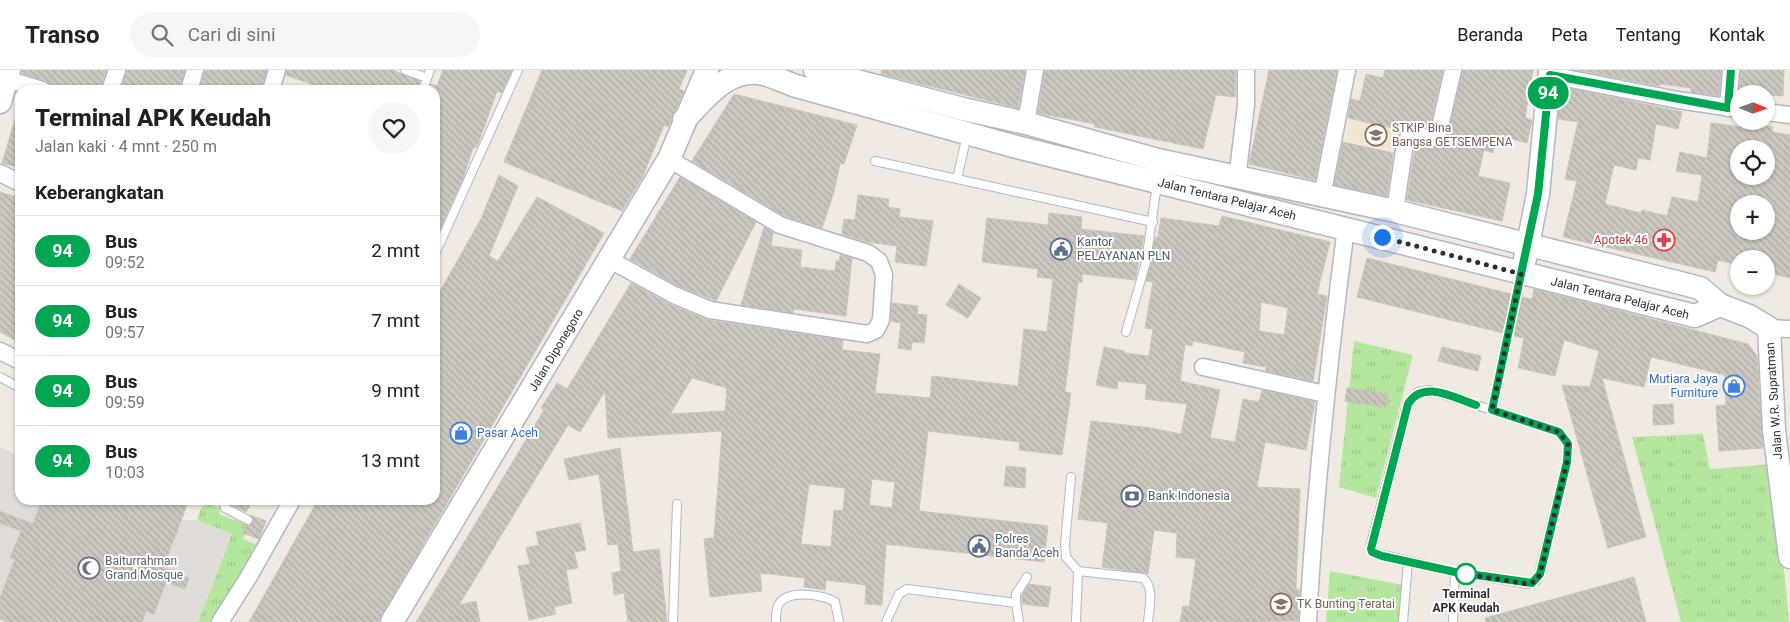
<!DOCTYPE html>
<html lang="id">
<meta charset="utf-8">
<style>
:root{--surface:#fff;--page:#f6f6f6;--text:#202124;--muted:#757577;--line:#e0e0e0}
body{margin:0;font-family:Roboto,sans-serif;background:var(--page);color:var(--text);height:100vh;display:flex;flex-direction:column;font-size:19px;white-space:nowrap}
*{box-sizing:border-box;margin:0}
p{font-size:16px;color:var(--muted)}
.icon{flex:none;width:28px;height:28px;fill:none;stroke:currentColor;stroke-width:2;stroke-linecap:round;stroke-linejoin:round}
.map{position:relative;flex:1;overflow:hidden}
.side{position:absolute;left:15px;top:15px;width:425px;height:420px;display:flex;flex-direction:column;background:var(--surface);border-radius:15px;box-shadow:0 1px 4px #0004}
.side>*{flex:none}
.badge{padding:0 10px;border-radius:16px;font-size:18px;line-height:32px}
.needle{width:32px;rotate:91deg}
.fabs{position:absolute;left:1730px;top:15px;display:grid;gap:10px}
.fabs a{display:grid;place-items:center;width:45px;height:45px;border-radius:50%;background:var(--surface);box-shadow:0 1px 4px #0004;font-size:25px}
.you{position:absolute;width:25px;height:25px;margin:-12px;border:4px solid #fff;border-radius:50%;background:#1a73e8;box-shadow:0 0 0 8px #1a73e833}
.map>.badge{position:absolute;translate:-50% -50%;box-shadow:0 0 0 2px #fff}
h2{padding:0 20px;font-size:19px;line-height:45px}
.round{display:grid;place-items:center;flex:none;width:52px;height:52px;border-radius:26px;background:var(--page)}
.overview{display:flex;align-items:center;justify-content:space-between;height:85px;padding:0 20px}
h1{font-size:24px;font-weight:800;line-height:38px}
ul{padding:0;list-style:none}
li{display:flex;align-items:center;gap:15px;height:70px;padding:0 20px;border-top:1px solid var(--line)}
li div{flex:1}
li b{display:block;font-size:19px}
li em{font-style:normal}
li .badge{min-width:55px;font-weight:700;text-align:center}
header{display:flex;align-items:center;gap:30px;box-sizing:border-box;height:70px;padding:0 25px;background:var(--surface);border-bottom:1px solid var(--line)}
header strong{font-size:24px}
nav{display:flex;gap:28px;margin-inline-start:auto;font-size:18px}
.search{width:350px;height:45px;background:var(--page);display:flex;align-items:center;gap:12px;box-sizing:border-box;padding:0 18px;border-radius:28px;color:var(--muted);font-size:19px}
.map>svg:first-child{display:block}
</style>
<header>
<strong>Transo</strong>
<div class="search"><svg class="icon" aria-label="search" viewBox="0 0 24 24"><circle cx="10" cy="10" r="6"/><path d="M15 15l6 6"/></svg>Cari di sini</div>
<nav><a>Beranda</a><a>Peta</a><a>Tentang</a><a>Kontak</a></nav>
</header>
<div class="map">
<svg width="1790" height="552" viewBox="0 0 1790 552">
<defs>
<pattern id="grass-tufts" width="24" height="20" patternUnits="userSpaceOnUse" patternTransform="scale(1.25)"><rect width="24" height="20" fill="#b5e69d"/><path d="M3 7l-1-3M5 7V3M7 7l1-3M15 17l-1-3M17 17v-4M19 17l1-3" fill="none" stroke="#9cc688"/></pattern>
<pattern id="building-back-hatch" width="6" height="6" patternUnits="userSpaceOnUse" patternTransform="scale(1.25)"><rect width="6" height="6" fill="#cbc7bf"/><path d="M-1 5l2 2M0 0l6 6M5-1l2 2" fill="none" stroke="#afaba4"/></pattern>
</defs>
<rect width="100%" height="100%" fill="#efe9e1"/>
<polygon fill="#f0e6d0" points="1351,49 1405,61 1401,81 1346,69"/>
<g fill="url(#grass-tufts)">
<polygon points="1354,271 1413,285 1376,428 1339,417"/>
<polygon points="1703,364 1710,399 1774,394 1789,552 1681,552 1632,367"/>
<polygon points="208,434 220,438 219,444 248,455 243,469 264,478 217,552 198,552 232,464 197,450 201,438"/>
<polygon points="1330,501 1403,515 1400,552 1326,552"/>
</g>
<g fill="#dfdcd8">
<polygon points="0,377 20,386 20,430 42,430 30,463 21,459 10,487 19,491 8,506 0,528"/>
<polygon points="181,450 197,450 232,464 198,552 142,552 146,541 154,544 165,515 158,511"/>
</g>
<g fill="url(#building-back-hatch)" stroke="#cbc5ba" fill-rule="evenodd">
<polygon points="22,0 106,0 100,20 65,20 22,3"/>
<polygon points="127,0 185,0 179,20 121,20"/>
<polygon points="205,0 267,0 261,20 199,20"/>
<polygon points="287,0 392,0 420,11 417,20 328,20 286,5"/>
<polygon points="443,0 512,0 502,23 497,21 477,77 473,78 463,109 435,170 436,20 429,20 431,14 437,16"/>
<polygon points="542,0 687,0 679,19 684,21 668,57 664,55 642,108 622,141 504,92"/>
<polygon points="882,0 1025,0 1018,38 881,4"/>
<polygon points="1045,0 1236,0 1235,27 1216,25 1203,79 1095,57 1095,54 1038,43"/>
<polygon points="1269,0 1337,0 1315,110 1249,94"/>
<polygon points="1385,0 1443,0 1429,58 1408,55 1401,60 1348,48 1351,29 1360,31 1366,4 1383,8"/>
<polygon points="1463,0 1533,0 1525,48 1532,50 1527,73 1498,65 1493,83 1484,80 1478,106 1510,113 1502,151 1407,130 1415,77 1434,77 1446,71"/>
<polygon points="1577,0 1721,0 1719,26 1691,22 1691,18 1661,14 1660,16"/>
<polygon points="1741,0 1784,0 1783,26 1758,24 1758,21 1739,20"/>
<path d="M1562 17 1682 42 1678 59 1656 54 1650 90 1638 88 1636 100 1614 95 1605 134 1641 143 1642 140 1667 146 1672 127 1698 132 1702 105 1676 101 1677 96 1680 82 1707 88 1711 53 1741 57V53L1773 57 1772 62 1790 65V208L1766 202V189H1739V195L1718 190 1715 202 1563 167 1577 111 1565 109 1578 52 1558 49ZM1739 79H1766V106H1739ZM1739 134H1766V161H1739Z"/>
<polygon points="734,24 857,55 844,94 840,94 834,122 822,158 784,146 692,91"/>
<polygon points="17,43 20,44 20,98 2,93"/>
<polygon points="1343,72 1393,83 1387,126 1334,115"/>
<polygon points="499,105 518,116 489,186 498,191 537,127 604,163 378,552 249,552 318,430 435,430 435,230 481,149"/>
<polygon points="680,107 756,152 716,231 678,216 630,189"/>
<polygon points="0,122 20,128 20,273 0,262"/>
<polygon points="858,125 889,129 888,137 900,139 899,147 933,151 926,196 895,192 897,176 867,172 842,164 844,149 855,150"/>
<path d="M1049 143 1082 147 1081 159 1144 166 1135 210 1082 204V212H1078L1065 322 1071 323 1062 385 1019 380 1020 372 928 361 919 441 1048 456 1044 492 886 474 882 535 865 534 866 515 826 510 825 520 804 517 805 508 760 503 762 521 710 527 704 469 714 468 722 361 608 368 605 321 580 362 568 355 459 535 476 531 480 552H416L544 340 541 338 557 313 567 319 631 213 669 234 708 250 843 270 842 280 880 284 875 323 930 328 932 306 1018 316 1024 259 1047 262 1053 209 1037 207 1038 199 982 192 987 148 1048 155ZM692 308 727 318 725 341 670 344ZM872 409 895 412 892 438 869 435ZM809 414 845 418 843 441 834 440 831 477 801 474Z"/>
<path d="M1222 146 1330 172 1317 224 1327 226 1313 311 1266 301V297L1243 293 1245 282 1193 271 1192 276 1185 274 1180 311 1220 320 1210 368 1235 372 1243 329 1259 332 1262 320 1315 332 1306 380 1265 372 1257 417 1300 419 1296 519 1300 520 1298 551 1180 552 1183 536 1189 537 1196 489 1176 487 1177 463 1154 460 1148 504 1102 497 1108 453 1078 449 1091 351 1151 358 1181 364 1187 334 1145 329 1147 314 1118 311 1117 319 1096 315 1104 277 1124 281V283L1149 286 1153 259 1145 258 1153 212 1146 211 1155 167 1158 168 1161 148 1219 156ZM1261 232 1288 238 1284 265 1259 261Z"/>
<polygon points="764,157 773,162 771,176 802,180 800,197 835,201 836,191 839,191 840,185 852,188 846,246 794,239 793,243 741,235"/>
<polygon points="1367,188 1511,224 1503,263 1357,227"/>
<polygon points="959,214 981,228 968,248 946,235"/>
<polygon points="1534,219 1748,274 1757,286 1763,378 1719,381 1716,336 1726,335 1725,305 1651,287 1644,317 1602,308 1646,467 1608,478 1562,315 1590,317 1599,281 1564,270 1555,306 1518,298 1524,268 1514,266 1522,227 1532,229"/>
<polygon points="892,233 918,236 917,244 927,245 924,273 912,272 911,280 898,278 901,253 891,251"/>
<polygon points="1442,277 1481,286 1478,301 1438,291"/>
<polygon points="1347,318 1388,324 1386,337 1345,331"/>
<polygon points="1673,334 1674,354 1653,355 1653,335"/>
<polygon points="620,378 633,482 659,479 667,552 628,552 624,523 614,525 612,503 621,501 618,474 608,475 599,404 569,410 564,389"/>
<polygon points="1006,396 1026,398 1025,418 1004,416"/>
<polygon points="42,430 189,430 163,498 189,508 185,519 166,512 154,544 146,541 142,552 7,552 0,549 0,528 15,489 10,488 21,461 0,453 0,441 33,454"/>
<polygon points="229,430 253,430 246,442 230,434"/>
<polygon points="250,445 266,451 259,469 243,463 246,455 253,452"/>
<polygon points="580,453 586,480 574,482 578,498 566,500 572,533 554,537 556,544 529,550 518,496 530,494 526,478 539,475 536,462"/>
<polygon points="1634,507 1646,552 1486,552 1485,548"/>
<polygon points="1029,514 1051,517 1048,537 1022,534 1022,525"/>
</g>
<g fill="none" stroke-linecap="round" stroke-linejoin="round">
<g stroke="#b4b7c1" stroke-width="10">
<g id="lane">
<polyline points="405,0 427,8"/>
<polyline points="423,20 430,0"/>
<polyline points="875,91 1153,152"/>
<polyline points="957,109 967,65"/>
<polyline points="435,184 518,0"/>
<polyline points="1126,262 1146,192 1157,114"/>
<polyline points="0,307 20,318"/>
<polyline points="1492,340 1559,362 1568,375 1567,392 1539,504 1536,511 1528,514 1455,502 1372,482 1371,474 1407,334 1418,322 1429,320 1492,340 1521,205"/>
<polyline points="1071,407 1065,474 1066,487 1078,501"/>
<polyline points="223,430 225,438 248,450"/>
<polyline points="1016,533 1016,524 1027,507"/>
<polyline points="673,552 677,434"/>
<path d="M776 552C776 547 776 541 778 536 785 519 823 524 835 532L839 552"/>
<polyline points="886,552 899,524 907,519 1016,533 1019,552"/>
<path d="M1076 552 1078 501 1143 508C1155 518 1149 538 1148 552"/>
<polyline points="1403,552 1408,492"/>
<polyline points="1453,552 1455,502"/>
</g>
</g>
<g stroke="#b4b7c1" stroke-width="19">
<g id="street">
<polyline points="1550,5 1678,30 1739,39"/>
<polyline points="0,7 42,20"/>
<polyline points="110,20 117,0"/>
<polyline points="189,20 195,0"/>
<polyline points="271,20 277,0"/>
<polyline points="1728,38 1731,0"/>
<polyline points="1766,42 1790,45"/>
<polyline points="1026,53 1035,0"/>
<polyline points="0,103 20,113"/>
<polyline points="1237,109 1246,35 1246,0"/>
<polyline points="1322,126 1347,0"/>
<polyline points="1395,141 1405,73 1411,64 1431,68 1438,65 1453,0"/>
<polyline points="610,190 674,225 710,240 867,264 876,260 881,250 884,205 879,191 868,183 780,155 669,89"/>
<polyline points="1769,258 1790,259"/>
<polyline points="0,281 20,291"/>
<polyline points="1203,297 1325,324"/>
<polyline points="220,552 248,508 291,432 288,430"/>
<path d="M1308 552C1315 420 1329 289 1346 158"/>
</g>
</g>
<g stroke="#b4b7c1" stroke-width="25">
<g id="secondary">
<polyline points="815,0 963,39 1026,53 1158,90 1395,141 1700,218 1720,235 1749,246 1769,258 1774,360 1790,487"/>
<polyline points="0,32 9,0"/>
<path d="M684 50C706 28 725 0 759 3 771 5 784 12 796 16L1013 76 1695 246 1720 235"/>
<polyline points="1525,189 1538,124 1550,0"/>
<polyline points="392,552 669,89 707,0"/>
</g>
</g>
<use href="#lane" stroke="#fff" stroke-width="8"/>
<use href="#street" stroke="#fff" stroke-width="16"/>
<use href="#secondary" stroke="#fff" stroke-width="22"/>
</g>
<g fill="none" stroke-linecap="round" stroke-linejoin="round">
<g stroke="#fff" stroke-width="11">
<path id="line" d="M1476 335C1454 328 1423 309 1408 334L1371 479 1372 482 1382 486 1455 502 1532 513 1540 504 1567 392 1568 374 1559 362 1492 340 1538 124 1550 5 1728 38 1731 0"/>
</g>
<use href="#line" stroke="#00a651" stroke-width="8"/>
<polyline stroke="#2e2e2e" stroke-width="5" stroke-dasharray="0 9" points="1382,167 1521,204 1492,340 1559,362 1568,374 1567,392 1540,504 1536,511 1528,514 1466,504"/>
</g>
<defs>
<g id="university-ring" transform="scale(1.125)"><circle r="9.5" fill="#fff" stroke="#8d6e63" stroke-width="1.5"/><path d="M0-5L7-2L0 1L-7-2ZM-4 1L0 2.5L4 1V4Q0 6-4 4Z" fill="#8d6e63"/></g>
<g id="pharmacy-ring" transform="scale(1.125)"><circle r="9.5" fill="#fff" stroke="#e0444e" stroke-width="1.5"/><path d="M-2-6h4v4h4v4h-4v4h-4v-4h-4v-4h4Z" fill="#e0444e"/></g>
<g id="civic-ring" transform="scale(1.125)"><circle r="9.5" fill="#fff" stroke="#5c6f8a" stroke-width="1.5"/><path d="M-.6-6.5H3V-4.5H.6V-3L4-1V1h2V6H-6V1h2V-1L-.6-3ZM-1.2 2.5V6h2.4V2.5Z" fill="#5c6f8a"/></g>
<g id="shop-ring" transform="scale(1.125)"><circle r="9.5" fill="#fff" stroke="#3f7fe0" stroke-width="1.5"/><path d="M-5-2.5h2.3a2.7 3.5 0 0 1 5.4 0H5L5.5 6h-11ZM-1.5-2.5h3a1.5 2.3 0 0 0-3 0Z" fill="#3f7fe0"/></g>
<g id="bank-ring" transform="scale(1.125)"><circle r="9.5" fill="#fff" stroke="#5c6f8a" stroke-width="1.5"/><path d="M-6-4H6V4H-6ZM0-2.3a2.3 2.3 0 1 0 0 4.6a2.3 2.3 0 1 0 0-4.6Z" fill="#5c6f8a"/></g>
<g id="mosque-ring" transform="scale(1.125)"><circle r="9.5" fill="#fff" stroke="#6b7280" stroke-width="1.5"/><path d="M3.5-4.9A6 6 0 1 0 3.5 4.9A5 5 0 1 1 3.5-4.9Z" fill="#6b7280"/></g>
<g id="school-ring" transform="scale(1.125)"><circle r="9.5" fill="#fff" stroke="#8d6e63" stroke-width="1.5"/><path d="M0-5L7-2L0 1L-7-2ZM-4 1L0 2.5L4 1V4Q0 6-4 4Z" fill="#8d6e63"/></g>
</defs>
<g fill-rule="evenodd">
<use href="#university-ring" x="1376" y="65"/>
<use href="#pharmacy-ring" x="1664" y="170"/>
<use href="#civic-ring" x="1061" y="179"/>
<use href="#shop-ring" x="1734" y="316"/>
<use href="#shop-ring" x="461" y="363"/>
<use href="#bank-ring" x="1132" y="426"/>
<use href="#civic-ring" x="979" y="476"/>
<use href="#mosque-ring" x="89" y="498"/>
<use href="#school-ring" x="1281" y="534"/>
</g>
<circle fill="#fff" stroke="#00a651" stroke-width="2.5" cx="1466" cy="504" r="10"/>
<g text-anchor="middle" stroke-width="4" stroke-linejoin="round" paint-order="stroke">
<g font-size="12" fill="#785e54" stroke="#fff" text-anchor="start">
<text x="1392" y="62">STKIP Bina<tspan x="1392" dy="14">Bangsa GETSEMPENA</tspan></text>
<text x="1297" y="538">TK Bunting Teratai</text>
</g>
<g font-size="12" fill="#2e2e2e" stroke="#fff">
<text transform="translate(1227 129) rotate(14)" y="4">Jalan Tentara Pelajar Aceh</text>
<text transform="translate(1620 228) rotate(14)" y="4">Jalan Tentara Pelajar Aceh</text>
<text transform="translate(556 280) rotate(-59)" y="4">Jalan Diponegoro</text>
<text transform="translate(1774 331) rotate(-94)" y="4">Jalan W.R. Supratman</text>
</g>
<g font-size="12" fill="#be3a42" stroke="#fff" text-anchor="end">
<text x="1648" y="174">Apotek 46</text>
</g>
<g font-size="12" fill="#4e5e75" stroke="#fff" text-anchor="start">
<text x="1077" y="176">Kantor<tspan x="1077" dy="14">PELAYANAN PLN</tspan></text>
<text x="1148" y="430">Bank Indonesia</text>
<text x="995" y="473">Polres<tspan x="995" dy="14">Banda Aceh</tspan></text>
</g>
<g font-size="12" fill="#366cbe" stroke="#fff" text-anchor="end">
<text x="1718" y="313">Mutiara Jaya<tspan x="1718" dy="14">Furniture</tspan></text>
<text x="477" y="367" text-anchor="start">Pasar Aceh</text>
</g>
<g font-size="12" fill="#5b616d" stroke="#fff" text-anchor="start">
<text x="105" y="495">Baiturrahman<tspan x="105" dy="14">Grand Mosque</tspan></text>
</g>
<g font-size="12" font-weight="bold" fill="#2e2e2e" stroke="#fff">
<text x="1466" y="528">Terminal<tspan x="1466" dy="14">APK Keudah</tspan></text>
</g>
</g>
</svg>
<div class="fabs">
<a><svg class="needle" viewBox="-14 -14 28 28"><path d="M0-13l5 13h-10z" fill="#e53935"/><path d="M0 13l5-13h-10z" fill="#757577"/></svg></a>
<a><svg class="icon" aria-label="locate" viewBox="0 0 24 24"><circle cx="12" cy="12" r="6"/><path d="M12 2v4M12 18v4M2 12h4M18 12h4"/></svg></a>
<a>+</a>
<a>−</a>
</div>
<div class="you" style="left:1382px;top:167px"></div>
<b class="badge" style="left:1548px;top:23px;background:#00a651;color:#fff">94</b>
<section class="side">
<div class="overview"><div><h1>Terminal APK Keudah</h1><p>Jalan kaki · 4 mnt · 250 m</p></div><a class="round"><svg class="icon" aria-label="heart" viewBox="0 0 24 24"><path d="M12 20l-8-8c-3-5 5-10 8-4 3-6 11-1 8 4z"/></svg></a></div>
<h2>Keberangkatan</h2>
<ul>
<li><span class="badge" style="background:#00a651;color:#fff">94</span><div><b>Bus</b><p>09:52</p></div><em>2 mnt</em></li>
<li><span class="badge" style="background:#00a651;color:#fff">94</span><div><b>Bus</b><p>09:57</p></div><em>7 mnt</em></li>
<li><span class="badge" style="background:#00a651;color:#fff">94</span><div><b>Bus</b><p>09:59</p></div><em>9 mnt</em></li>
<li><span class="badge" style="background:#00a651;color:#fff">94</span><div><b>Bus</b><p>10:03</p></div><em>13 mnt</em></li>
</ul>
</section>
</div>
